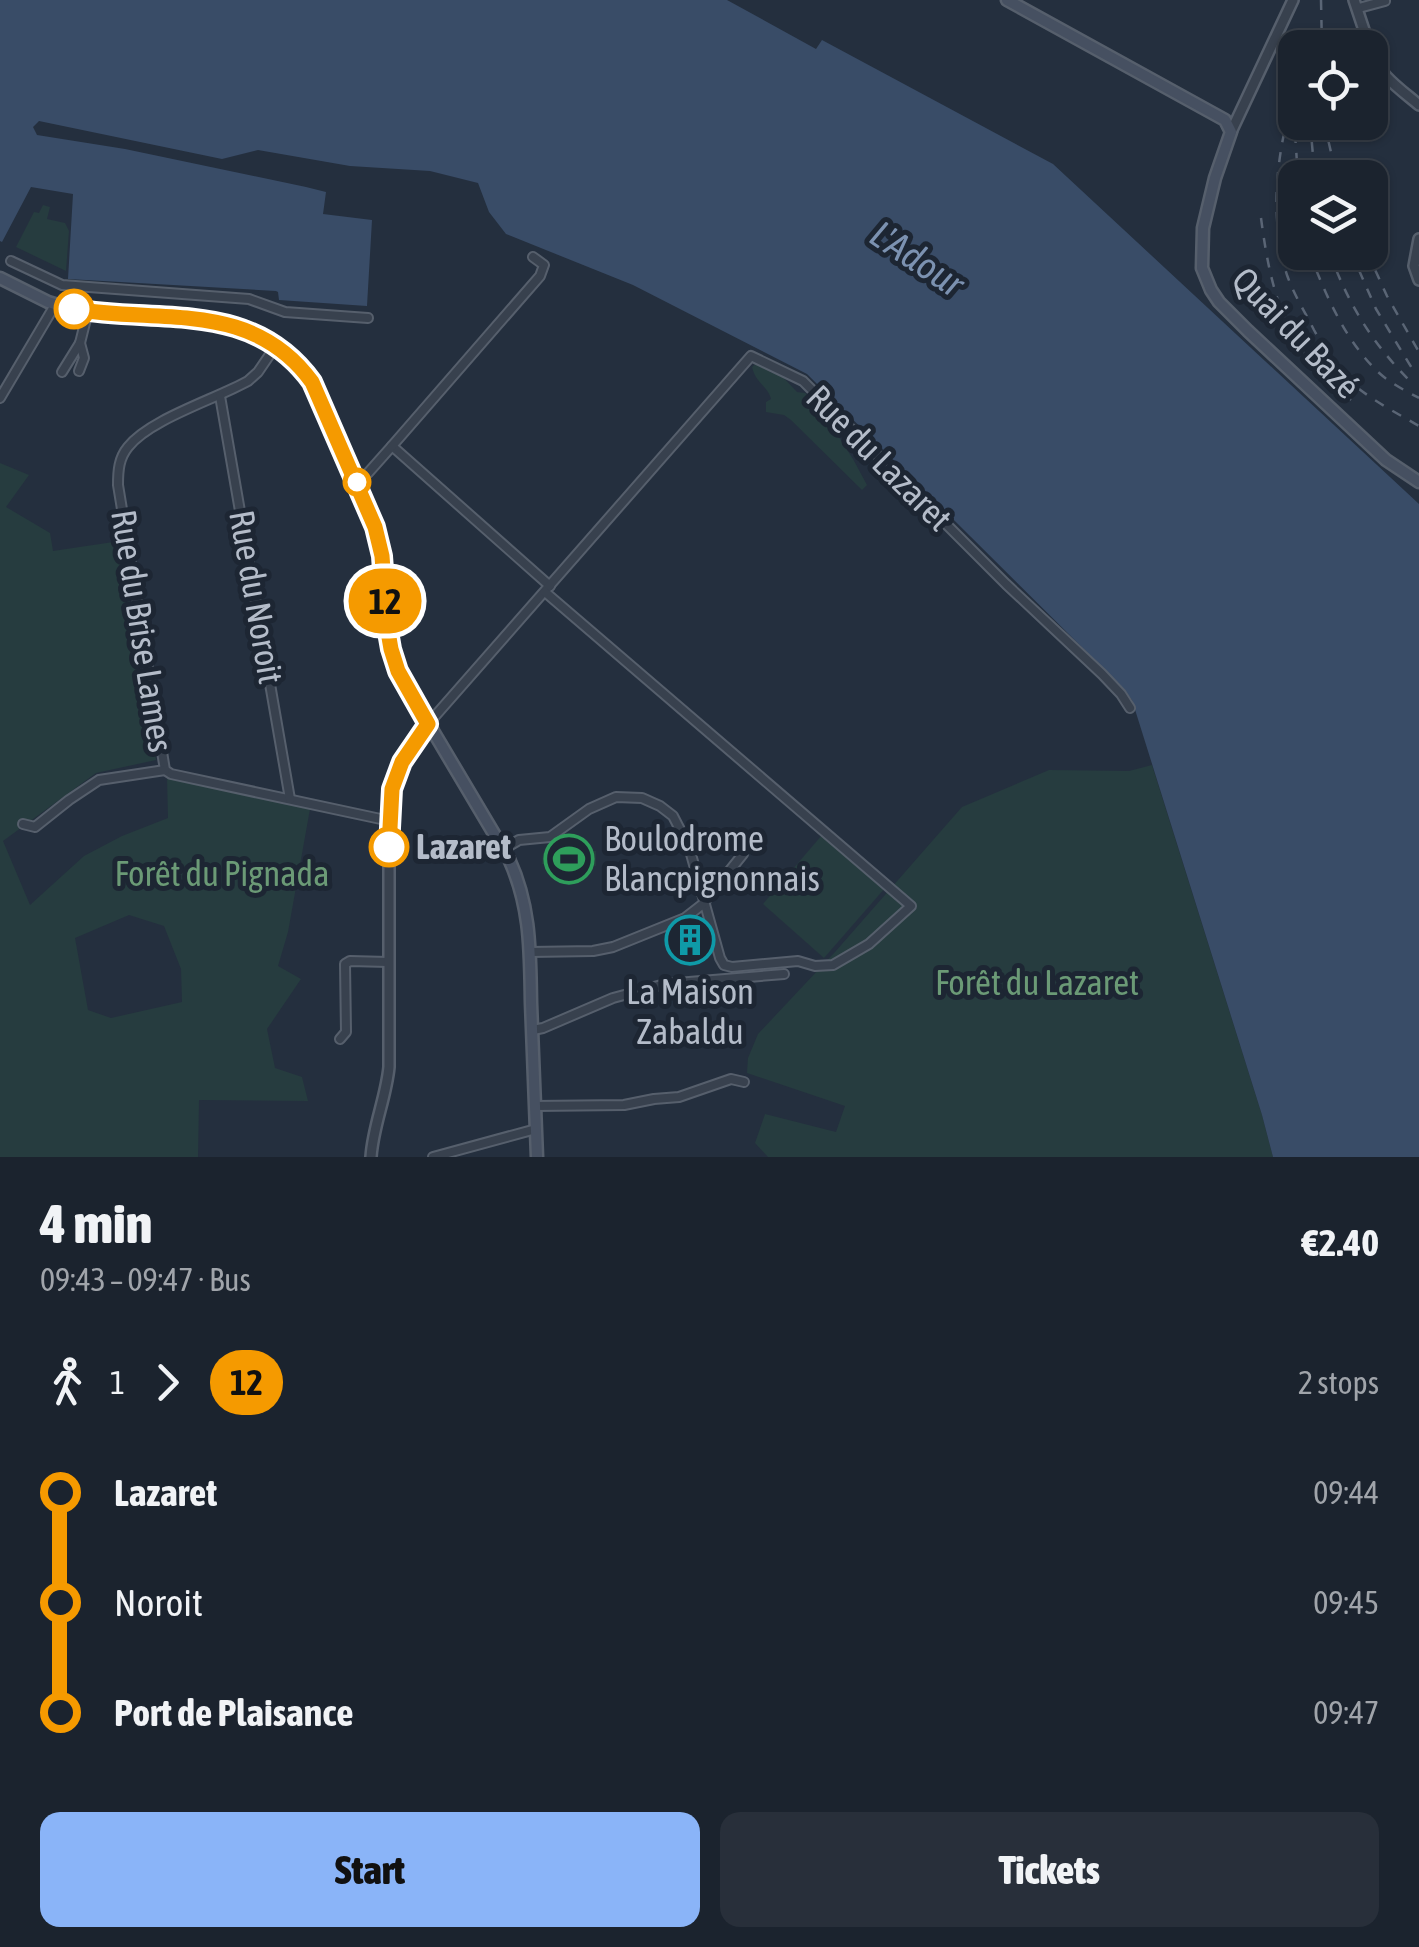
<!DOCTYPE html>
<meta charset="utf-8">
<style>
:root{--surface:#1b232e;--page:#282f3a;--text:#f1f3f6;--muted:#a0a4aa;--line:#39404a;--accent:#8ab4f8}
body{margin:0;font-family:"Asap Condensed",sans-serif;background:var(--page);color:var(--text);height:100vh;display:flex;flex-direction:column;font-size:38px;white-space:nowrap}
*{box-sizing:border-box;margin:0}
p{font-size:32px;color:var(--muted)}
.icon{flex:none;width:55px;height:55px;fill:none;stroke:currentColor;stroke-width:2;stroke-linecap:round;stroke-linejoin:round}
.map{position:relative;height:1157px;overflow:hidden}
.sheet{display:flex;flex-direction:column;background:var(--surface);flex:1}
.sheet>*{flex:none}
.badge{padding:0 20px;border-radius:32px;font-size:35px;line-height:65px}
.controls{position:absolute;left:1278px;top:30px;display:grid;gap:20px}
.controls a{display:grid;place-items:center;width:110px;height:110px;border-radius:20px;background:var(--surface);box-shadow:0 2px 8px #0004,0 0 0 2px var(--line);font-size:50px}
.map>.badge{position:absolute;translate:-50% -50%;box-shadow:0 0 0 5px #fff}
.legs{display:flex;align-items:center;gap:15px;height:110px;padding:0 40px;font-size:32px}
.legs p{margin-inline-start:auto}
.summary{display:flex;align-items:center;justify-content:space-between;height:170px;padding:0 40px}
h1{font-size:55px;font-weight:800;line-height:75px}
.primary-button{display:flex;gap:20px;margin-top:auto;padding:20px 40px}
.primary-button a{flex:1;height:115px;border-radius:20px;background:var(--accent);color:#111;font-size:40px;font-weight:800;line-height:115px;text-align:center}
.primary-button a+a{background:var(--page);color:var(--text)}
ul{padding:0 40px;list-style:none}
li{display:flex;align-items:center;gap:35px;height:110px;font-size:38px}
li i{display:grid;place-items:center;width:15px;height:100%;margin:0 12px;background:currentColor}
li i::after{content:'';width:25px;height:25px;margin:-12px;border:8px solid;border-radius:50%;background:var(--surface)}
li p{margin-inline-start:auto}
li:first-child i{background:linear-gradient(#0000 50%,currentColor 0)}
li:last-child i{background:linear-gradient(currentColor 50%,#0000 0)}
.map>svg:first-child{display:block}
</style>
<div class="map">
<svg width="1419" height="1157" viewBox="0 0 1419 1157">
<rect width="100%" height="100%" fill="#242f3e"/>
<g fill="#263c3f" fill-rule="evenodd">
<polygon points="43,205 50,207 47,219 65,223 69,231 66,271 16,247 34,212 39,213"/>
<path d="M757 363 772 373 778 372 797 392 805 393 816 400 839 424 851 443 839 430 833 428 853 459 867 485 862 490 791 420 784 415 766 412V402L771 399C768 386 756 384 752 367Z"/>
<path d="M0 463 29 475 6 507 50 533 53 551 120 541 156 760 96 773 3 841 30 905 84 856 122 836 168 818 167 778 310 809 288 932 278 966 301 979 267 1029 275 1068 302 1077 308 1101 199 1100 198 1157H0ZM129 915 164 926 181 969 182 1002 111 1018 88 1010 75 938Z"/>
<polygon points="1152,765 1262,1115 1273,1157 768,1157 755,1143 765,1114 836,1132 845,1106 747,1073 748,1058 758,1034 835,952 962,807 1049,770 1129,771"/>
<polygon points="822,835 885,888 824,958 763,904"/>
<polygon points="558,850 596,851 596,866 542,864 543,853 558,853"/>
</g>
<polygon fill="#394c67" points="0,0 727,0 816,49 822,40 1053,164 1419,504 1419,1157 1273,1157 1262,1115 1132,700 1123,688 807,374 633,285 506,234 489,212 478,183 430,171 350,166 258,150 222,159 39,121 33,127 37,135 125,149 306,187 326,192 323,214 372,220 367,306 279,300 278,292 276,291 68,279 73,194 31,187 2,242 0,241"/>
<g fill="none" stroke-linecap="round" stroke-linejoin="round">
<g stroke="#565f6c" stroke-width="12">
<g id="minor">
<polyline points="1359,8 1385,1"/>
<polyline points="11,261 62,285 249,299 285,312 368,318"/>
<path d="M275 347 258 372 248 381C216 399 150 419 128 447 119 458 118 470 118 485L165 770 171 774 390 821"/>
<polyline points="79,371 84,358 80,343 88,311"/>
<polyline points="62,372 80,343"/>
<polyline points="220,396 290,799"/>
<polyline points="0,398 55,305"/>
<polyline points="392,446 550,586"/>
<polyline points="356,481 368,473 392,446 540,276 544,265 533,257"/>
<polyline points="428,724 751,356 803,381 1006,584 1102,674 1121,694 1130,708"/>
<polyline points="23,824 35,827 69,800 99,780 165,770"/>
<polyline points="504,849 519,840 550,837 589,809 616,797 642,798 660,806 673,816 689,847 720,958 724,965 732,967 798,961 815,966 833,965 869,944 911,906 545,592"/>
<polyline points="530,952 593,951 613,947 685,918 703,904 743,854"/>
<polyline points="533,1030 543,1028 613,998 665,984 784,974"/>
<polyline points="340,1039 346,1032 345,964 350,961 388,962"/>
<polyline points="535,1106 624,1105 654,1099 679,1097 731,1079 744,1082"/>
<polyline points="433,1157 536,1129"/>
</g>
</g>
<g stroke="#565f6c" stroke-width="14">
<g id="tertiary">
<polyline points="1354,0 1370,48"/>
<path d="M1370 49C1377 74 1400 89 1419 105"/>
<polyline points="1231,132 1293,0"/>
<polyline points="1419,239 1414,266 1419,280"/>
<path d="M371 1157C373 1126 386 1098 389 1067V848L392 789 402 762 428 724"/>
</g>
</g>
<g stroke="#565f6c" stroke-width="15">
<g id="secondary">
<polyline points="1007,0 1225,120 1231,132 1215,178 1203,228 1202,268 1211,290 1219,302 1248,331 1386,460 1419,482"/>
<path d="M0 278 48 302 71 309 199 318 224 322 246 330 267 342 297 364 317 393 375 527 382 556 389 641 395 663 408 689 509 859C531 907 530 951 531 1003 533 1054 535 1105 537 1157"/>
</g>
</g>
<use href="#minor" stroke="#38414e" stroke-width="8"/>
<use href="#tertiary" stroke="#38414e" stroke-width="9"/>
<use href="#secondary" stroke="#465061" stroke-width="10"/>
<g stroke="#5a6575" stroke-width="2.5" stroke-dasharray="10 10" stroke-linecap="butt">
<polyline points="1321,0 1322,48"/>
<path d="M1295 94C1276 149 1269 219 1287 275 1294 295 1305 312 1314 330 1323 346 1330 362 1343 375 1364 396 1393 411 1419 426"/>
<polyline points="1310,122 1315,178"/>
<polyline points="1324,122 1337,178"/>
<polyline points="1295,133 1298,178"/>
<path d="M1261 218C1271 294 1286 352 1351 400"/>
<path d="M1309 252C1325 293 1343 336 1374 368 1386 381 1404 390 1419 398"/>
<path d="M1329 252C1349 305 1371 342 1411 382"/>
<polyline points="1351,252 1376,309 1416,375"/>
<polyline points="1367,252 1387,296 1419,352"/>
</g>
</g>
<g fill="none" stroke-linecap="round" stroke-linejoin="round">
<g stroke="#fff" stroke-width="22">
<path id="line-1" d="M74 309C160 324 252 299 312 382L375 527 382 556 387 626 391 649 398 671 428 724 402 762 392 789 389 847"/>
</g>
<use href="#line-1" stroke="#f59a00" stroke-width="15"/>
</g>
<defs>
<g id="stadium-ring" transform="scale(2.5)"><circle r="9.5" fill="#1d2633" stroke="#2e9e5b" stroke-width="1.5"/><path d="M0-5a6.5 5 0 1 0 0 10a6.5 5 0 1 0 0-10ZM-3.5-1.8h7v3.6h-7Z" fill="#2e9e5b"/></g>
<g id="building-ring" transform="scale(2.5)"><circle r="9.5" fill="#1d2633" stroke="#0f9aa8" stroke-width="1.5"/><path d="M-4-6H4V6H1V3H-1V6H-4ZM-2.5-4.3h1.7v1.8h-1.7ZM.8-4.3h1.7v1.8H.8ZM-2.5-1h1.7V.8h-1.7ZM.8-1h1.7V.8H.8Z" fill="#0f9aa8"/></g>
</defs>
<g fill-rule="evenodd">
<use href="#stadium-ring" x="569" y="859"/>
<use href="#building-ring" x="690" y="940"/>
</g>
<g fill="#fff" stroke="#f59a00" stroke-width="5">
<circle cx="74" cy="309" r="18"/>
<circle cx="357" cy="482" r="12"/>
<circle cx="389" cy="847" r="18"/>
</g>
<g text-anchor="middle" stroke-width="10" stroke-linejoin="round" paint-order="stroke">
<g font-size="35" fill="#b4bcc9" stroke="#1d2633">
<text transform="translate(1296 333) rotate(46)" y="12">Quai du Bazé</text>
<text transform="translate(879 458) rotate(45)" y="12">Rue du Lazaret</text>
<text transform="translate(256 597) rotate(80)" y="12">Rue du Noroit</text>
<text transform="translate(142 631) rotate(81)" y="12">Rue du Brise Lames</text>
</g>
<g font-size="35" fill="#b4bcc9" stroke="#1d2633" text-anchor="start">
<text x="604" y="851">Boulodrome<tspan x="604" dy="40">Blancpignonnais</tspan></text>
<text x="690" y="1004" text-anchor="middle">La Maison<tspan x="690" dy="40">Zabaldu</tspan></text>
</g>
<g font-size="35" font-weight="bold" fill="#b4bcc9" stroke="#1d2633" text-anchor="start">
<text x="416" y="859">Lazaret</text>
</g>
<g font-size="35" fill="#6b9a76" stroke="#1d2633">
<text x="222" y="886">Forêt du Pignada</text>
<text x="1037" y="995">Forêt du Lazaret</text>
</g>
<g font-size="38" font-style="italic" fill="#7c92b1" stroke="#1d2633">
<text transform="translate(917 259) rotate(34)" y="13">L'Adour</text>
</g>
</g>
</svg>
<div class="controls">
<a><svg class="icon" aria-label="locate" viewBox="0 0 24 24"><circle cx="12" cy="12" r="6"/><path d="M12 2v4M12 18v4M2 12h4M18 12h4"/></svg></a>
<a><svg class="icon" aria-label="layers" viewBox="0 0 24 24"><path d="M12 4l9 5-9 5-9-5zM3 14l9 5 9-5"/></svg></a>
</div>
<b class="badge" style="left:385px;top:601px;background:#f59a00;color:#111">12</b>
</div>
<section class="sheet">
<div class="summary"><div><h1>4 min</h1><p>09:43 – 09:47 · Bus</p></div><b>€2.40</b></div>
<div class="legs"><svg class="icon" aria-label="walk" viewBox="0 0 24 24"><circle cx="13" cy="4" r="2"/><path d="M13 8l-2 6 4 7M11 14l-3 7M7 12l3-4h3l4 4"/></svg>1<svg class="icon" aria-label="forward" viewBox="0 0 24 24"><path d="M9 5l7 7-7 7"/></svg><b class="badge" style="background:#f59a00;color:#111">12</b><p>2 stops</p></div>
<ul>
<li><i style="color:#f59a00"></i><b>Lazaret</b><p>09:44</p></li>
<li><i style="color:#f59a00"></i><span>Noroit</span><p>09:45</p></li>
<li><i style="color:#f59a00"></i><b>Port de Plaisance</b><p>09:47</p></li>
</ul>
<div class="primary-button"><a>Start</a><a>Tickets</a></div>
</section>
